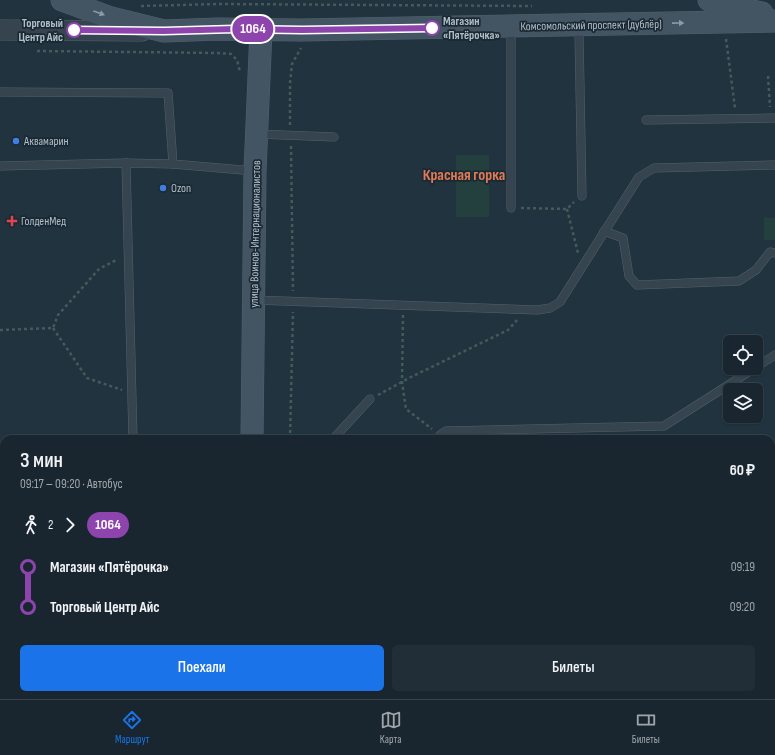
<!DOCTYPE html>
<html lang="ru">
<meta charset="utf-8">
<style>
:root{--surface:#19262f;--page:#222e37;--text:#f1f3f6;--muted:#9fa5aa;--line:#37434b;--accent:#1a73e8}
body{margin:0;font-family:"Sofia Sans Condensed",sans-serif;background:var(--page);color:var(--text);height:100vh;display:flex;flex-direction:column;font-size:15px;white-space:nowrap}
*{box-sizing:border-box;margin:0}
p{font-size:13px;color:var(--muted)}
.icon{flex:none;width:22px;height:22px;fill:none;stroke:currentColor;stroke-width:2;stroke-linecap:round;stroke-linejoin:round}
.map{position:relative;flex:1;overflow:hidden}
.sheet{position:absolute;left:0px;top:435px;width:775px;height:264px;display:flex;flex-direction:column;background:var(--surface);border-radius:12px 12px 0 0;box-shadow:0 1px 3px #0004,0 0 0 1px var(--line)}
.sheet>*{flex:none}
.badge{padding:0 8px;border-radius:13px;font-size:14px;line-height:26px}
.buttons{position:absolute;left:723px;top:335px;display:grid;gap:8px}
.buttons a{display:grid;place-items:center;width:40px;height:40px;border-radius:6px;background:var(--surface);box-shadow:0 1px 3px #0004,0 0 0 1px var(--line);font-size:20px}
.map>.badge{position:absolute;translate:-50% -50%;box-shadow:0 0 0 2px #fff}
.legs{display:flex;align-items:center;gap:6px;height:44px;padding:0 20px;font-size:13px}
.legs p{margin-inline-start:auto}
.headline{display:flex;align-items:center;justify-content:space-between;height:68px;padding:0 20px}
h1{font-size:22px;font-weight:600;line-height:30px}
.button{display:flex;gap:8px;margin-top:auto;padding:8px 20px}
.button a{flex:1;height:46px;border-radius:6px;background:var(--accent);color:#fff;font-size:16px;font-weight:600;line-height:46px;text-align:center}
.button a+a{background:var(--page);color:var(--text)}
ul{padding:0 20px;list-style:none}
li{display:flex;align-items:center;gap:14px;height:40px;font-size:15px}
li i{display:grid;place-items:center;width:6px;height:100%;margin:0 5px;background:currentColor}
li i::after{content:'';width:10px;height:10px;margin:-5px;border:3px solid;border-radius:50%;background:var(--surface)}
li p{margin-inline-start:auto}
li:first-child i{background:linear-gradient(#0000 50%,currentColor 0)}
li:last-child i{background:linear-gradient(currentColor 50%,#0000 0)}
.menu{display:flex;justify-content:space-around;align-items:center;height:56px;border-top:1px solid var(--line);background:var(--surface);font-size:11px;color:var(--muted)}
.menu a{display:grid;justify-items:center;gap:2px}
.menu .selected{color:var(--accent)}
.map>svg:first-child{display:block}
</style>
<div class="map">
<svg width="775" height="699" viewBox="0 0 775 699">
<rect width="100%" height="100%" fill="#21333f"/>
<g fill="#23403e">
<rect x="456" y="155" width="33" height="62"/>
<polygon points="764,217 775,218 775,240 764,240"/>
<polygon points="4,674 4,695 22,695 25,699 0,699 0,678"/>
</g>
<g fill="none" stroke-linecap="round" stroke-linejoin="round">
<g stroke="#53626c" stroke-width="9">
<g id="service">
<polyline points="581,26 579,34 582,196"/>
<polyline points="0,92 168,93 173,164 254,171"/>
<polyline points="646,120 775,118"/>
<polyline points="257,134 334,137"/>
<polyline points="126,163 133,439"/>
<polyline points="0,166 126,163 173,164"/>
<polyline points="511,208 511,27"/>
<polyline points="604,231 623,238 629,276 637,285 739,281 756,270 770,252 775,253"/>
<polyline points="254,300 537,310 550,308 560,302 639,177 654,168 775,165"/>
<polyline points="756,367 775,355"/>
<polyline points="333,439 370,399"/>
<polyline points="439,439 440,435 446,431 664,426 755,368"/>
<polyline points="0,501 4,501"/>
<polyline points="771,512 775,510"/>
<polyline points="0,541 4,576 0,590"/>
<polyline points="771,663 775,660"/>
<polyline points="208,695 219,699"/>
<polyline points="416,695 416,699"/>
<polyline points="88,699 89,695"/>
<polyline points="176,699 178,695"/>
<polyline points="720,699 726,695"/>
</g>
</g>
<g stroke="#53626c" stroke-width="21">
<polyline id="tertiary" points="0,30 142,31"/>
</g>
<g stroke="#53626c" stroke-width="23">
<g id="secondary">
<polyline points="62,0 111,18 164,31 218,29 302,30 775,21"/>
<polyline points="709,0 728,6 762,13"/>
<polyline points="252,439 255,171 261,30"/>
<polyline points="245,699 246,695"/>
</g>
</g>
<g stroke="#415c5a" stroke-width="2.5" stroke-dasharray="3 3" stroke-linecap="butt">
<polyline points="141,6 218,4 532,6"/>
<polyline points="726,39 735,108"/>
<polyline points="37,51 218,53 231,54 237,60 240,72"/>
<polyline points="768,76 770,107"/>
<polyline points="290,125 290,83 292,64 301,48"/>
<polyline points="291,146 293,291"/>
<polyline points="521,208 567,209 574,202"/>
<polyline points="567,209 578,253"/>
<polyline points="403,315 402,382 406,409 432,429"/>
<polyline points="53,328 87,378 122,390"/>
<polyline points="0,330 53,328 58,315 99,269 118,259"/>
<polyline points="378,395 411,377 508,330 517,320"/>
<polyline points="290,439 293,312"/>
<polyline points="0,652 4,656"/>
<polyline points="40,695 44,699"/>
<polyline points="289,699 289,695"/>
</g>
<use href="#service" stroke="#35444f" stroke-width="8"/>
<use href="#tertiary" stroke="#35444f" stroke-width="20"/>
<use href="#secondary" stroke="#435462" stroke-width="22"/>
</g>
<defs><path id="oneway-solid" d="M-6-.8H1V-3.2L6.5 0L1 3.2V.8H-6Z"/></defs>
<g fill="#8a9aa6">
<use href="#oneway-solid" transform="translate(99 13) rotate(20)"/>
<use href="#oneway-solid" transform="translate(678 23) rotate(-1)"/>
</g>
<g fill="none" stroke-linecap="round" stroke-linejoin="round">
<g stroke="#fff" stroke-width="9">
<polyline id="line-1" points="74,30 164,31 234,29 302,30 432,28"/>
</g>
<use href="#line-1" stroke="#8e44ad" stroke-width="6"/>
</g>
<g fill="#fff" stroke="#8e44ad" stroke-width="2">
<circle cx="432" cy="28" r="7"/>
<circle cx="74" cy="30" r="7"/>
</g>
<g fill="#3f7fe0" stroke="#1a2933" stroke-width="1.5">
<circle cx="16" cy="141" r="4"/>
<circle cx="163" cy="188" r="4"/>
</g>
<path fill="#e0444e" stroke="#1a2933" stroke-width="1.5" d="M10 215h4v4h4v4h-4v4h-4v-4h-4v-4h4z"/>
<g text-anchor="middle" stroke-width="3.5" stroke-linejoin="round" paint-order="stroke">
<g font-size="12" font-weight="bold" fill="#b1bfca" stroke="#1a2933" text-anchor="start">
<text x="443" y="25">Магазин<tspan x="443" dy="14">«Пятёрочка»</tspan></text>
<text x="63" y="27" text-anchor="end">Торговый<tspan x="63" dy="14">Центр Айс</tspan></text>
</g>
<g font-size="12" fill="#b1bfca" stroke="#1a2933">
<text transform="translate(591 25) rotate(-1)" y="4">Комсомольский проспект (дублёр)</text>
<text transform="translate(255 234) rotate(-89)" y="4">улица Воинов-Интернационалистов</text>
</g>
<g font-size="12" fill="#b1bfca" stroke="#1a2933" text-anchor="start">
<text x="24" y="145">Аквамарин</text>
<text x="171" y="192">Ozon</text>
<text x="21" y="225">ГолденМед</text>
</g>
<g font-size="16" font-weight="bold" fill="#df7a57" stroke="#1a2933">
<text x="464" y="180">Красная горка</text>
</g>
</g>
</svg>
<div class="buttons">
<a><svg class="icon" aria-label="locate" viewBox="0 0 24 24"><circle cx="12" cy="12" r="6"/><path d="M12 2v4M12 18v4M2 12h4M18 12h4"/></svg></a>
<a><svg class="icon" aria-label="layers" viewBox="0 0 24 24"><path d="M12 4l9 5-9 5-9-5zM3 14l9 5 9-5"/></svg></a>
</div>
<b class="badge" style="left:253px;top:29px;background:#8e44ad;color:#fff">1064</b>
<section class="sheet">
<div class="headline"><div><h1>3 мин</h1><p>09:17 – 09:20 · Автобус</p></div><b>60 ₽</b></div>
<div class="legs"><svg class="icon" aria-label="walk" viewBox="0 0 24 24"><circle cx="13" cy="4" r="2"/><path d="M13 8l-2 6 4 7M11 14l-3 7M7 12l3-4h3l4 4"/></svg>2<svg class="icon" aria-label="forward" viewBox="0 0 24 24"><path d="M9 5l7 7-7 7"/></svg><b class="badge" style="background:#8e44ad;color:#fff">1064</b></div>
<ul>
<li><i style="color:#8e44ad"></i><b>Магазин «Пятёрочка»</b><p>09:19</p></li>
<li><i style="color:#8e44ad"></i><b>Торговый Центр Айс</b><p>09:20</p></li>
</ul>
<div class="button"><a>Поехали</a><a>Билеты</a></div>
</section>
</div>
<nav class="menu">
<a class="selected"><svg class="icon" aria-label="directions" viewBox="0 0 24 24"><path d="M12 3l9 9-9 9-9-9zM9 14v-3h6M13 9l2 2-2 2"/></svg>Маршрут</a>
<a><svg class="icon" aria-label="map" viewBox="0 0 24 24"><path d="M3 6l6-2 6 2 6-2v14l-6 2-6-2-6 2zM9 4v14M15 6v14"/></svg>Карта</a>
<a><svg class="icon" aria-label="tickets" viewBox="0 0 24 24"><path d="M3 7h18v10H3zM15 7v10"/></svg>Билеты</a>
</nav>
